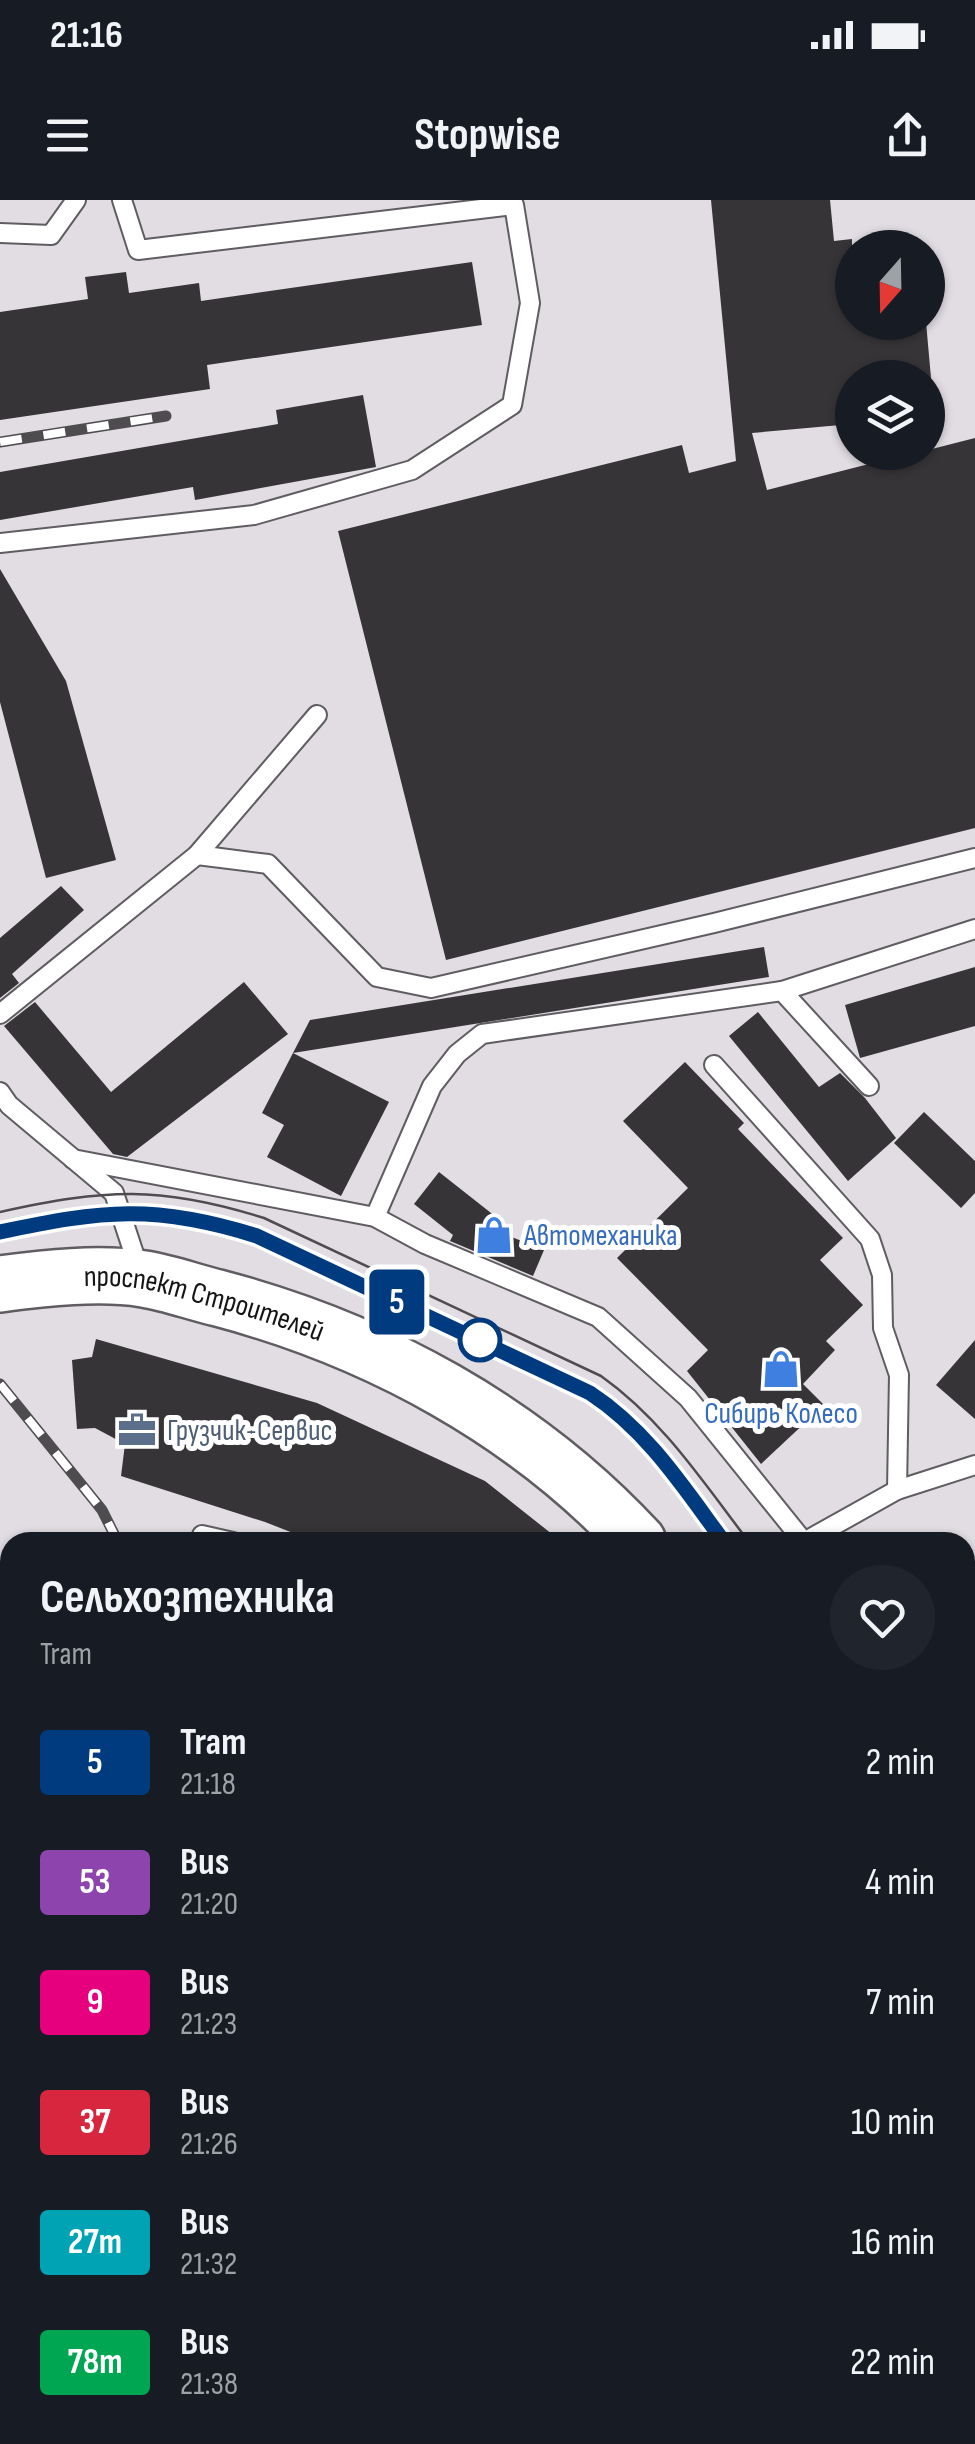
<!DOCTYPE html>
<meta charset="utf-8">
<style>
:root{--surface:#171b24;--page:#20242c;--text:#f1f3f6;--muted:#9ea1a6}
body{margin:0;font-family:"Sofia Sans Condensed",sans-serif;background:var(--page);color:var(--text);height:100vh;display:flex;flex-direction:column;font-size:38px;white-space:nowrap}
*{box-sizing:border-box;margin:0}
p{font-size:32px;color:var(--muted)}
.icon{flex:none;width:55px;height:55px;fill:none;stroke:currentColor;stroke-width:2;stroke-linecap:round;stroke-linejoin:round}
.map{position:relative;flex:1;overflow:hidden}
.sheet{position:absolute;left:0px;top:1332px;width:975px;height:912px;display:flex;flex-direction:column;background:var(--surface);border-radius:30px 30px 0 0;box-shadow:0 2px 8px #0004}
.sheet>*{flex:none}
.badge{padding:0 20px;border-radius:8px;font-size:35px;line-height:65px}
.needle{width:65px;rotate:200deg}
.tools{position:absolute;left:835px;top:30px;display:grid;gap:20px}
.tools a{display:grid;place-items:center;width:110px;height:110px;border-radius:50%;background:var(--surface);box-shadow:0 2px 8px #0004;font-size:50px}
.map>.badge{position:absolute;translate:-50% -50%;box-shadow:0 0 0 5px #fff}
.round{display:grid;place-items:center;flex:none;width:105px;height:105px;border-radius:52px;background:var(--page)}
.headline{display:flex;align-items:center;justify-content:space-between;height:170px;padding:0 40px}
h1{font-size:48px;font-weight:700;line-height:75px}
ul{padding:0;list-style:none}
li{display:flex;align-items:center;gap:30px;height:120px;padding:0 40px}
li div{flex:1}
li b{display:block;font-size:38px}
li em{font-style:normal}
li .badge{min-width:110px;font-weight:700;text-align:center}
.status{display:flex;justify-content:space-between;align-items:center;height:70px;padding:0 50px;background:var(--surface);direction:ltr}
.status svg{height:28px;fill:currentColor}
header{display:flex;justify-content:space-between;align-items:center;height:130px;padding:0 40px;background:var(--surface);font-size:45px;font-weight:700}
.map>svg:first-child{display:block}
</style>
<div class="status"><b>21:16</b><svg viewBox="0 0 49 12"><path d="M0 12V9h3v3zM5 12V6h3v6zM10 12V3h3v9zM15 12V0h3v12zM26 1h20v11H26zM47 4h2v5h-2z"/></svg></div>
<header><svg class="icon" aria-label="menu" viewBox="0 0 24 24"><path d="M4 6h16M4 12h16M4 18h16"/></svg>Stopwise<svg class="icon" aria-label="share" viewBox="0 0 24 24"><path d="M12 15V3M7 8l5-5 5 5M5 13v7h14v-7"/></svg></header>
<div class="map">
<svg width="975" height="2244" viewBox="0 0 975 2244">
<rect width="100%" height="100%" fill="#e1dde3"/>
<g fill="#373438">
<polygon points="711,0 830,0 834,41 852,39 852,122 926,122 931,178 852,178 852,224 752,233 767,290 916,252 928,252 928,250 975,238 975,628 446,760 338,331 682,245 689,273 736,261"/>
<polygon points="472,62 482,125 207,165 210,189 0,220 0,112 88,99 85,77 126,72 129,93 199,83 201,101"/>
<polygon points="363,195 376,267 195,300 193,287 0,320 0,272 278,224 276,210"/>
<polygon points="0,369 66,481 116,660 46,678 0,502"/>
<polygon points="61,686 84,710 12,774 19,783 0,798 0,738"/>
<polygon points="764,747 769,777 293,853 389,902 341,996 267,957 284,925 262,913 310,820"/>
<polygon points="975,767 975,826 860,858 845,805"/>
<polygon points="244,782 288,834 127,957 113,954 4,826 35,802 111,892"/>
<polygon points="758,812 819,887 840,873 865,898 896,938 848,981 729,836"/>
<polygon points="685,862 744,923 738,929 843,1038 820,1060 863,1105 826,1141 835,1150 803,1184 824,1205 761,1264 687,1171 708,1150 617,1058 688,988 623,921"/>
<polygon points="924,912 975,961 975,993 961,1008 894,943"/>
<polygon points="439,972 505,1024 499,1032 544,1050 533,1076 450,1041 453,1035 414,1004"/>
<polygon points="96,1139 317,1203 485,1281 562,1342 316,1342 265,1322 121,1276 125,1244 95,1228 77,1229 72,1160 92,1157"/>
<polygon points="975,1140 975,1219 936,1185"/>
</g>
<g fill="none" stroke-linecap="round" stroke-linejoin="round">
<g stroke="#605d62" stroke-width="22">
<g id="service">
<polyline points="0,33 51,35 76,0"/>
<polyline points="0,343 254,315 412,270 512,205 530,103 514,5 138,50 122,0"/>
<polyline points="197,655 268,664 377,777 431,788 714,723 975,658"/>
<polyline points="782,791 975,729"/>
<polyline points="0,814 197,655 317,515"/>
<polyline points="714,865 870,1039 882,1075 883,1128 899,1175 897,1290"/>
<polyline points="0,892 9,905 114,993 139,1069"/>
<polyline points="73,959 375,1017 425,1044 598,1117 688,1198 804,1342"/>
<polyline points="375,1017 432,886 457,854 482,834 782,791 869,886"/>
<polyline points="202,1335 233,1342"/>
<polyline points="804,1342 897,1290 975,1265"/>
<polyline points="965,1538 975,1534"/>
<polyline points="965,1572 975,1582"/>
<polyline points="0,1775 10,1794"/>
<polyline points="125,2235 126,2244"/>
<polyline points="309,2235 311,2244"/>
<polyline points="621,2244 623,2235"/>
</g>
</g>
<g stroke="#605d62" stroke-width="60">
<g id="primary">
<path id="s1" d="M0 1084C45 1078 99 1072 144 1079 169 1083 193 1092 218 1098 377 1140 526 1221 638 1342"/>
<polyline points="965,1752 975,1763"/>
<polyline points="965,1856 975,1864"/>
<polyline points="0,1919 10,1916"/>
</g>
</g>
<polyline stroke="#727073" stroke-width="6" stroke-dasharray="8 8" stroke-linecap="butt" points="0,1991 10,1988"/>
<use href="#service" stroke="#fff" stroke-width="18"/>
<use href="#primary" stroke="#fff" stroke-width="55"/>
<g stroke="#4e4c4f" stroke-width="2.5">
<path d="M0 1012C106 989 159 985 264 1018L601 1176C663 1220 703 1282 749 1342"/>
<path d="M0 1032C101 1009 157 1004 257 1037L591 1193C648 1231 684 1288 724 1342"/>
<polyline points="965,1640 975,1654"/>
<polyline points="965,1673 975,1686"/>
</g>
<g stroke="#4e4c4f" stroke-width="11">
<g id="rail">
<polyline points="0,242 166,216"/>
<polyline points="0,1184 102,1310 118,1342"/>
<polyline points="73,2244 77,2235"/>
<polyline points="948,2244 959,2235"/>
</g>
</g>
<use href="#rail" stroke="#fff" stroke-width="8" stroke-dasharray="22" stroke-linecap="butt"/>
</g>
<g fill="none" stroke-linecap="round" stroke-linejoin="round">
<g stroke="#fff" stroke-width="22">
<path id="line" d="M0 1032C102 1010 156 1004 257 1036L590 1193C648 1231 684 1288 724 1342"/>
</g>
<use href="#line" stroke="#003b80" stroke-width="15"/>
</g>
<defs>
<g id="shop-bare" transform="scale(3)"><path d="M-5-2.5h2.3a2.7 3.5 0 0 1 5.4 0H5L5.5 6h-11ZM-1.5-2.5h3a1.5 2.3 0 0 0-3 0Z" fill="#3f7fe0" stroke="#fff" stroke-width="2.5" paint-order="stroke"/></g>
<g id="office-bare" transform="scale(3)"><path d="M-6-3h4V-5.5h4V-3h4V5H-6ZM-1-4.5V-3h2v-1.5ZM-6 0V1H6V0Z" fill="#5c6f8a" stroke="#fff" stroke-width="2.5" paint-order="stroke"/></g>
</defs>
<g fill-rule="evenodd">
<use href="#shop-bare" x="494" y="1035"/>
<use href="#shop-bare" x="781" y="1169"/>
<use href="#office-bare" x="137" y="1230"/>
</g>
<circle fill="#fff" stroke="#003b80" stroke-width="5" cx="480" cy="1140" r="20"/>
<g text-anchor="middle" stroke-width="10" stroke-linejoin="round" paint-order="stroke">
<g font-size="30" fill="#366cbe" stroke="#fff" text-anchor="start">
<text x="524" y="1045">Автомеханика</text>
<text x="781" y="1223" text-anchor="middle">Сибирь Колесо</text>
</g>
<g font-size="30" fill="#151416" stroke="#fff">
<text dy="10" stroke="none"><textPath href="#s1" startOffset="208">проспект Строителей</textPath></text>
</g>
<g font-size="30" fill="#4e5e75" stroke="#fff" text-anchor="start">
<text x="167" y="1240">Грузчик-Сервис</text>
</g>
</g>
</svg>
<div class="tools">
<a><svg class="needle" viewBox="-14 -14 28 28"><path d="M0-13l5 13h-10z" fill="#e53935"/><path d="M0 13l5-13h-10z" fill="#9ea1a6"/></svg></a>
<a><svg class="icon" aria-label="layers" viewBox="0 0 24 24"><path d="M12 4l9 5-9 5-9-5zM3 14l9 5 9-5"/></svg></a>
</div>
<b class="badge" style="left:397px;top:1102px;background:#003b80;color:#fff">5</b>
<section class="sheet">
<div class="headline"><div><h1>Сельхозтехника</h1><p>Tram</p></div><a class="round"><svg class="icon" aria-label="heart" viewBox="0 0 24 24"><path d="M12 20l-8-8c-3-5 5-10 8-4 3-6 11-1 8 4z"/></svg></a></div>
<ul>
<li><span class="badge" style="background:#003b80;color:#fff">5</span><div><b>Tram</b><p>21:18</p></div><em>2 min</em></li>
<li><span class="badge" style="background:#8e44ad;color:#fff">53</span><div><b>Bus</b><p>21:20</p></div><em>4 min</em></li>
<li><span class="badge" style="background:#e6007e;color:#fff">9</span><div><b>Bus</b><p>21:23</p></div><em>7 min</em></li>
<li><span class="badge" style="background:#d7263d;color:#fff">37</span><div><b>Bus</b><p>21:26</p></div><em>10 min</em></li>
<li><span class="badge" style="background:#00a3b4;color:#fff">27т</span><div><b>Bus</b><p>21:32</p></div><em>16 min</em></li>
<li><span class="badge" style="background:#00a651;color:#fff">78т</span><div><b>Bus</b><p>21:38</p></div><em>22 min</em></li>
</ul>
</section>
</div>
